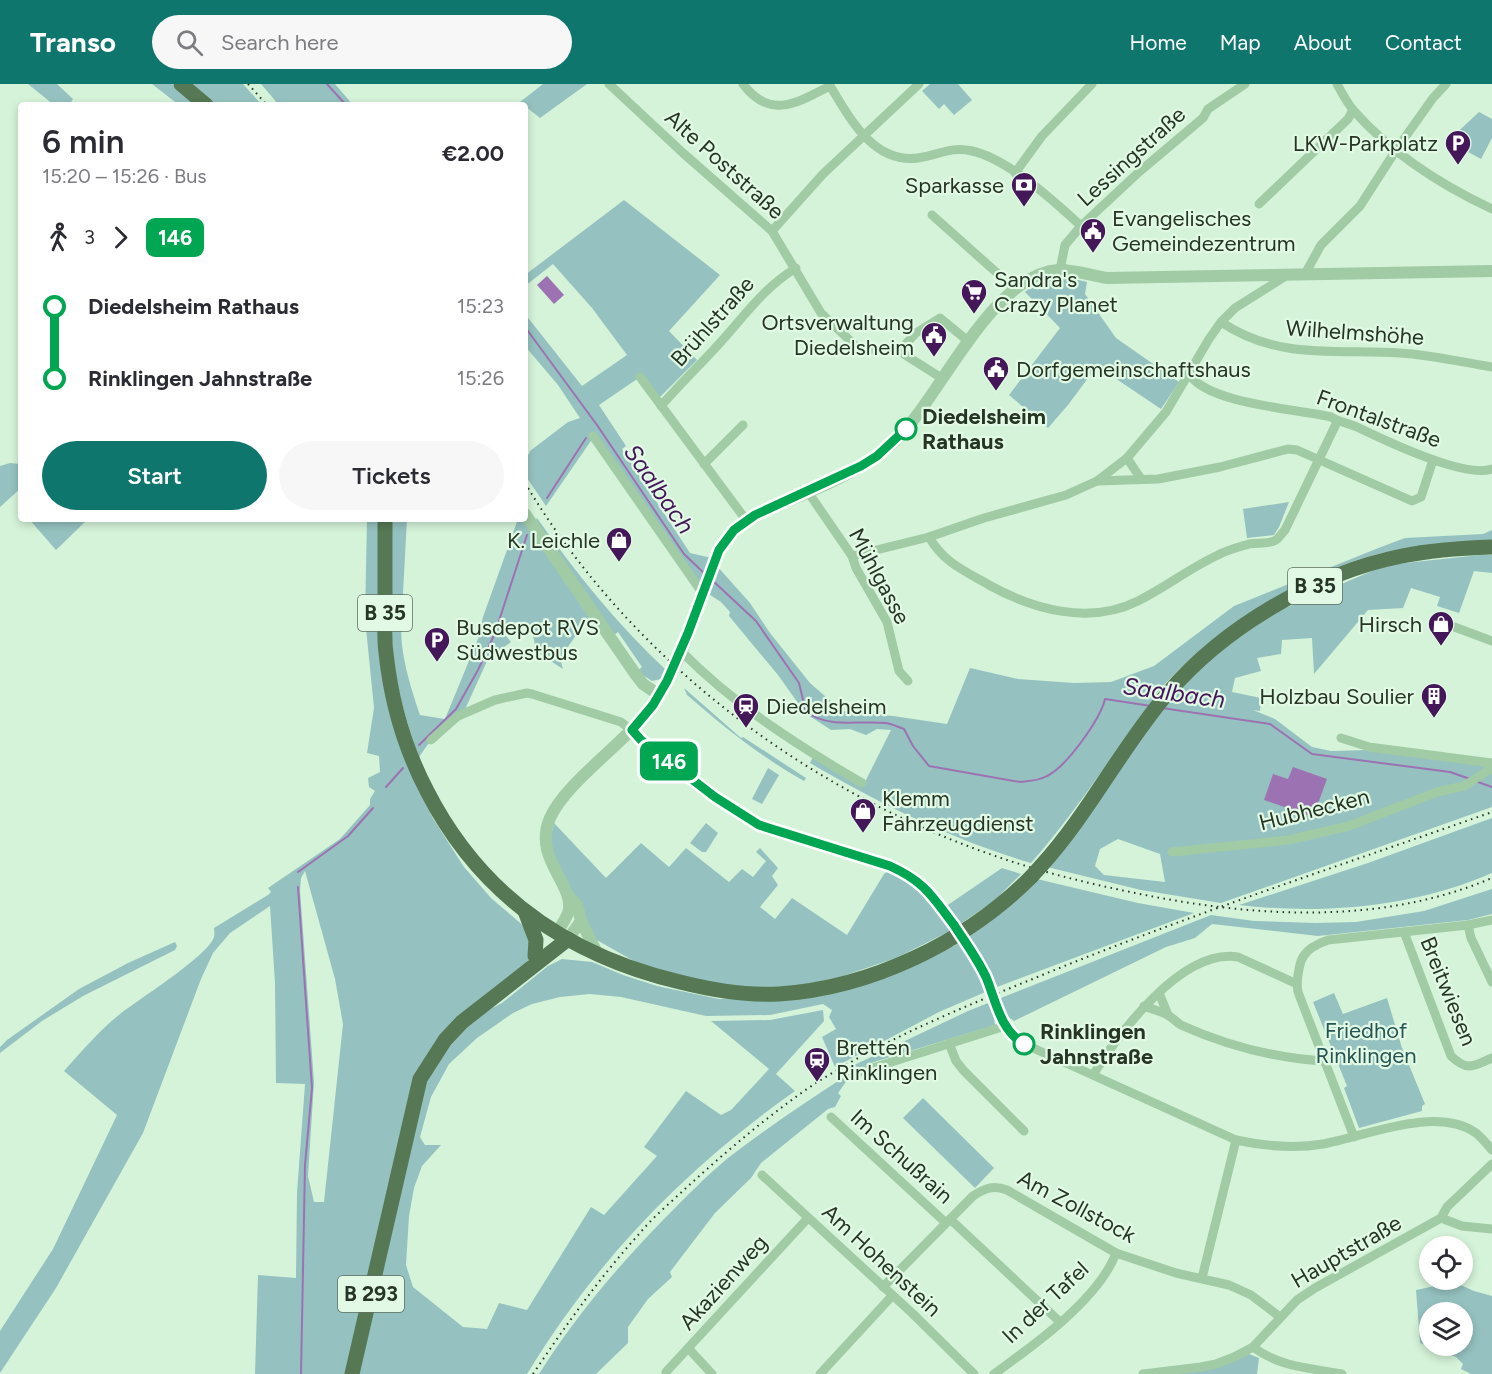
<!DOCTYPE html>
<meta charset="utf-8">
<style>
:root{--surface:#fff;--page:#f7f7f7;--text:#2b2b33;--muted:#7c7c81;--accent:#0f766e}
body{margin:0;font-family:Figtree,sans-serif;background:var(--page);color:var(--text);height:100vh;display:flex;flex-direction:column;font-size:22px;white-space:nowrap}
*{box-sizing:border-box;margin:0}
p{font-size:20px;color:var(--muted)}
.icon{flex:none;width:33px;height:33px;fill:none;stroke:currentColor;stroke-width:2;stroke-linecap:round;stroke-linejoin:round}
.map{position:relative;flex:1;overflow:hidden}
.details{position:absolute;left:18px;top:18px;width:510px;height:420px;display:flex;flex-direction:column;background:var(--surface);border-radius:6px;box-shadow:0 3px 9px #0003}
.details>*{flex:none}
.badge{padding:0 12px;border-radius:9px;font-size:21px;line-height:39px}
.buttons{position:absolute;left:1419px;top:1152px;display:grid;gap:12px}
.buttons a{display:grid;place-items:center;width:54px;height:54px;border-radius:50%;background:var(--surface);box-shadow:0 3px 9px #0003;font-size:30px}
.map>.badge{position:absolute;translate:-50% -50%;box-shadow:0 0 0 3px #fff}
.legs{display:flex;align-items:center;gap:9px;height:66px;padding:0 24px;font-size:20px}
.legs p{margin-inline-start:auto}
.headline{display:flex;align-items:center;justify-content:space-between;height:102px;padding:0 24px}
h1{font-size:33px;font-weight:600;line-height:45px}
.cta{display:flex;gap:12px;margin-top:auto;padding:12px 24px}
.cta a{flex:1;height:69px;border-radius:36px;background:var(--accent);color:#fff;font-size:24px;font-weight:600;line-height:69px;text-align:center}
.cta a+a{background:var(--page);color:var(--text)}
ul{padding:0 24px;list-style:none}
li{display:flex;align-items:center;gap:21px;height:72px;font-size:22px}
li i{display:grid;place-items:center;width:9px;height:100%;margin:0 8px;background:currentColor}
li i::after{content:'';width:15px;height:15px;margin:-8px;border:4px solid;border-radius:50%;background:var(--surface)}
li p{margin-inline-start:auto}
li:first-child i{background:linear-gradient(#0000 50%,currentColor 0)}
li:last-child i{background:linear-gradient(currentColor 50%,#0000 0)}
header{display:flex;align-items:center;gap:36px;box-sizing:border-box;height:84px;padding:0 30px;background:var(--accent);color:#fff}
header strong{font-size:28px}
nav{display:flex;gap:33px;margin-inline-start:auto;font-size:21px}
.search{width:420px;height:54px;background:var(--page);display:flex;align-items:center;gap:15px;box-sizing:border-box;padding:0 21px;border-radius:33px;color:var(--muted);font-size:22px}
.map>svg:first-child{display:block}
</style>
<header>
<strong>Transo</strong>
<div class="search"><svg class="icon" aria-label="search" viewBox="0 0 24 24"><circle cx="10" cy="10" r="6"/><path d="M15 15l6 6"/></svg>Search here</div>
<nav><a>Home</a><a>Map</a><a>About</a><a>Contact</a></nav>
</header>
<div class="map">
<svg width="1492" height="1290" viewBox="0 0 1492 1290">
<rect width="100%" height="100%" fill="#d5f3d9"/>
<g fill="#95c2c0" fill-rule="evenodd">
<polygon points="28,0 57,0 73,15 69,21 54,21"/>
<polygon points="152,0 172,0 198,21 179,21"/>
<polygon points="191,0 243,0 262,21 216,21"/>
<polygon points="261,0 335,0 353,21 279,21"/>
<polygon points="543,0 587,0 540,34 520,18"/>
<polygon points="930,0 958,0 972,16 954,31 944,20 939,25 922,7"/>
<polygon points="1479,28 1492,35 1492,54 1481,75 1448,57"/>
<polygon points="624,116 720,191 669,247 697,276 660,313 643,291 599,321 626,362 622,365 690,469 712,474 702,502 595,351 546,422 525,391 525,371 529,370 530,367 568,338 580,334 558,301 525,262 525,230 582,302 627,271 592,224 553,180 525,202 525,191"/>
<path d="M1066 193 1087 198 1085 210 1116 254 1179 298 1161 325 1097 282 1068 321 1048 344 1009 311 1060 244 1025 208C1038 196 1049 194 1066 193Z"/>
<polygon points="10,379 21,380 21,404 0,423 0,382"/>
<polygon points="1289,418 1279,443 1274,451 1247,454 1243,425"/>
<path d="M537 434C575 488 617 540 666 586L661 595 652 597 637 587 642 583 618 548 613 552 536 436Z"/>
<polygon points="29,435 88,435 56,466"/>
<path d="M367 435H379L378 553 418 705 434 736 464 783 491 814 526 844 531 852V872L527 878 425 979 348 1290H255L258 1191 296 1194 297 1109 305 1000 276 999 275 899 270 822 230 849 213 869 201 895 143 1049 56 1204 0 1289V1247L53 1165 117 1031 64 987C82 967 99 947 120 930 138 916 209 871 214 853 215 850 214 847 214 844L268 811 271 808 268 804 340 755 370 721V715L375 707 369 703 368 694 380 688 379 672 367 669 374 624 365 534ZM305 787 335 895 343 940 324 1118H314L308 1092 314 998 300 806 301 794Z"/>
<path d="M392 435H407L402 528 404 529C395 557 411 604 420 631L445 635 478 555 483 533 518 435H523L589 533 560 574 563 585 535 567C535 549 531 547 516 538L502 547 511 558 488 575 462 632 431 656 419 673C405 636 394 595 392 556 390 516 392 475 392 435Z"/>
<path d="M1492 446V458C1468 460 1443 463 1419 465 1405 466 1391 466 1378 470 1297 490 1209 549 1155 611L1157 613C1114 667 1077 727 1031 779 953 756 880 720 810 679L815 669 865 698 891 646 877 645 866 651 850 645 831 646 805 629 778 591 729 532 730 528 721 518 707 509 717 482 750 519 770 549 810 599 842 627 893 632 947 640 970 584 1018 595 1074 599 1111 598 1154 582 1234 522 1381 463 1405 454 1483 450Z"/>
<path d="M1480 471H1492V489L1474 487 1459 529 1437 522 1440 513 1411 504 1403 524 1368 526 1314 590 1312 554 1282 556 1281 570 1257 574 1261 587 1235 594 1232 608 1261 614 1260 627 1253 626 1275 635 1312 663 1331 667 1368 666 1492 682V723L1221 819 1141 806 1047 783 1166 621 1210 573 1276 528 1386 481ZM1118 755 1160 770 1165 798 1104 791 1095 782 1100 765Z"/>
<path d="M684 604 741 654 743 653 806 694 804 697C761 673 724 643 687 611Z"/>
<polygon points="768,684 779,691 762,720 752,715"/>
<path d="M1492 734V789C1414 823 1323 831 1239 821L1368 779Z"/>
<path d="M554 739 606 794 641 759 669 783 686 764 729 798 742 785 753 793 766 777 756 768 760 764 778 784 772 792 778 801 760 823 775 835 792 814 847 851 884 790 888 787C912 798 923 807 939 827L1002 784 1021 790 994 817 950 847 896 874 843 892 804 901 773 904 723 902 639 880 595 855 552 770 551 752Z"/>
<polygon points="706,739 718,749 706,768 702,768 690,759"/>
<path d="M1037 795 1138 819 1194 829 997 903 939 928 835 983 822 953 836 945 829 933 832 926 823 920 770 931 706 932 621 913 590 910 560 913 532 920 513 929 477 954 449 980 431 1013 420 1053 425 1061H441L422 1082 414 1104 409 1132 406 1181 413 1203 463 1243 487 1245 499 1219 527 1226 591 1123 604 1131 657 1072 644 1063 686 1007 721 1031 731 1026 769 985 711 937 770 936 823 926 824 937 776 990 795 1007C685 1085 598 1174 527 1290H358L424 1003 435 980 457 951 486 927 502 919 548 882 562 875 592 878 623 891 657 902 719 915H800L902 885 954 862 984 842Z"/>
<path d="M1492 805V830L1468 836 1318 852 1212 840 1195 854 1166 863 1014 937 1004 930 994 934 995 941 874 978 853 988 838 1009 841 1012 835 1023 828 1025 761 1079 751 1094 715 1129 670 1188 672 1193 648 1215 628 1243V1259L596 1290H539C575 1233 618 1182 665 1134 686 1113 706 1092 728 1074 768 1043 810 1015 852 988L850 983 968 927 1211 831 1254 837 1315 839 1356 838 1424 827Z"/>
<polygon points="175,858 177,862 175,866 83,912 42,937 0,969 0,963 7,956 79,905 128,879"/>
<polygon points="1334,909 1343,930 1387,914 1402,964 1425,1020 1422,1022 1422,1027 1359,1044 1344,1004 1347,1002 1313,918"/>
<polygon points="923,1014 994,1084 975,1104 903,1034"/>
<path d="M1454 1198 1474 1207 1492 1212V1290H1471L1461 1285 1463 1280 1456 1273 1420 1259 1416 1206ZM1430 1228H1462V1262H1430Z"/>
<polygon points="1249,1270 1259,1274 1257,1290 1166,1290"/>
</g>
<g fill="#9c72b2">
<polygon points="547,192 564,211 554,220 537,201"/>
<polygon points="1293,683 1327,695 1313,733 1264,716 1273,690 1288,695"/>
</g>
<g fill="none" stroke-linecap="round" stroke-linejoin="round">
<g stroke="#9c72b2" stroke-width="2">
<polyline points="327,0 346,21"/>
<polyline points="525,243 597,341 684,470 705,490"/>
<polyline points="547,414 586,354"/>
<path d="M712 496 756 537 799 599 806 628C831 645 857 636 886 639 892 640 898 643 904 645L913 662 929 682 1020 698C1029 697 1038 697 1047 692 1066 683 1100 636 1105 615L1151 622"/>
<polyline points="1162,624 1270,640 1312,670 1450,688 1470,695"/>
<polyline points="419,661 456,625 478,586 495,549 527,451"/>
<polyline points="1478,698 1492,703"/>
<polyline points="386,703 403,684"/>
<polyline points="298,788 348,752 373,724"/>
<polyline points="298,803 312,1004 305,1081 301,1290"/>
</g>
<polyline stroke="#b2cdb5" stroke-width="9" stroke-dasharray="9 4.5" stroke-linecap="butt" points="986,894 998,925"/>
<g stroke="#a1cba4" stroke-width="9">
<polyline points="609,0 683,69 772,147 821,229 859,265 899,267 943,295"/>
<path d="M743 0C770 36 797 19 830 2"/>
<path d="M829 0C849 33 873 80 918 74 939 71 951 62 972 67 1008 75 1054 117 1081 142"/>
<path d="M1337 0C1342 9 1347 19 1354 27 1392 70 1441 101 1492 125"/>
<polyline points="1015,89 1042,52 1092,0"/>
<polyline points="1259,120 1348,35 1353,26"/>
<polyline points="932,131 1015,205"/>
<polyline points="772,147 823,90 919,0"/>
<polyline points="1060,186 1065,161 1081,142 1139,88 1203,34 1208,25 1245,0"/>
<polyline points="1305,190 1321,161 1360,122 1396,66 1433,14 1446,0"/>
<path d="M1221 238C1277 276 1336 265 1400 269 1432 271 1461 278 1492 283"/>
<polyline points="899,267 916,249 940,234 968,257"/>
<path d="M1189 290C1208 320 1297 325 1331 333 1339 338 1348 339 1357 343 1384 356 1465 395 1492 385"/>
<polyline points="640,293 746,436"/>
<path d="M661 322C679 301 699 282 718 261 743 234 763 204 796 184"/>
<polyline points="593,352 703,510"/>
<polyline points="1127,374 1141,395"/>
<polyline points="704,380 743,341"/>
<polyline points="1097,397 1158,395 1220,383 1288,365 1297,366 1412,417 1421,413 1433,376"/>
<polyline points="808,408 852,472 856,484 887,538 899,587 908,597"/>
<path d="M929 453C944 479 965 487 989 501 1034 526 1090 541 1138 517 1166 503 1190 484 1218 471 1227 466 1239 463 1249 460 1257 458 1268 461 1276 456 1279 454 1282 449 1285 446L1337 338"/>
<polyline points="852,472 929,453 984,434 1066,411 1097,397 1127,374 1166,328 1209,255 1221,238 1235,224 1289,190"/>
<polyline points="1441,538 1492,557"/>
<path d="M681 567C734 621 797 661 862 699"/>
<polyline points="1341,654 1369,663 1492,679"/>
<path d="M431 656 458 632 495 616 527 609 532 610 621 638 715 713 759 740 890 782C921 797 934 812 952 840"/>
<polyline points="1172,768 1288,756 1349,742 1437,708 1464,702 1492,684"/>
<polyline points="1468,841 1471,854 1492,898"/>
<path d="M1404 848 1451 972C1468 988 1473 982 1492 974"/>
<polyline points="968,862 986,894"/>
<path d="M1297 900C1299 875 1302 865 1328 856L1468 841 1492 836"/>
<polyline points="1159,909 1168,931"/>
<path d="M1144 922C1152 925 1159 927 1166 930 1172 933 1176 938 1181 941 1225 961 1276 974 1324 977"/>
<path d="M998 925 1007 947 1022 959 1236 1056C1264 1062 1294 1065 1323 1060 1366 1052 1437 1021 1476 1049 1482 1054 1487 1060 1492 1066"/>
<polyline points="949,959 956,977 964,987 1024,1047"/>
<polyline points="860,988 1005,942"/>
<path d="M1093 991C1119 949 1182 864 1238 873L1297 900 1298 908 1354 1053"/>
<polyline points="831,1033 946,1139"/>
<polyline points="762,1091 912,1229 974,1290"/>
<polyline points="1441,1134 1462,1142 1492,1145"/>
<polyline points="950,1135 1060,1238"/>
<polyline points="1202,1194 1236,1056"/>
<path d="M883 1203 973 1112C985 1104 993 1101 1007 1106L1116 1169 1176 1189 1229 1201 1251 1211 1280 1233"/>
<path d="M1253 1263C1279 1283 1310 1284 1342 1290"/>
<polyline points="689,1265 712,1290"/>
<polyline points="666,1288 808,1134"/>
<polyline points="820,1290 892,1212"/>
<path d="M994 1290C1033 1262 1099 1215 1116 1169"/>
<polyline points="1143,1290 1201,1283 1216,1280 1234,1273 1253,1263 1297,1216 1315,1204 1441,1134 1447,1123 1492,1080"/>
</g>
<g stroke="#a1cba4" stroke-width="12">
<polyline points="525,430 636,591 643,600 659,611"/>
<polyline points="581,837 598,871"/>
<path d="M557 849C561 841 568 833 569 825 572 798 533 773 550 734 565 700 620 662 645 631 683 584 697 521 719 466 729 450 739 440 755 431 802 410 856 393 895 357 940 314 991 191 1058 186 1073 185 1092 192 1107 194L1492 187"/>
<polyline points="568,855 581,837 577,821 568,811"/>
</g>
<g stroke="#567854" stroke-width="15">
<polyline points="181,0 206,21"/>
<path d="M385 435C385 465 385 495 385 525 385 539 384 555 386 569 391 616 405 665 427 707 480 811 569 872 680 898 712 906 746 912 779 910 871 904 966 858 1031 793"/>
<path d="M1041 782C1089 729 1121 664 1167 610 1224 543 1316 489 1402 472 1432 466 1462 464 1492 463"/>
<polyline points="525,827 536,856 535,872"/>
<polyline points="352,1290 420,995 445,956 462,938 568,855"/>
</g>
<g stroke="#263524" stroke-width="2" stroke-dasharray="1.5 4.5" stroke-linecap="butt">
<polyline points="248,0 267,21"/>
<path d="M525 399C632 578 810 711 1007 776 1059 793 1112 805 1166 815 1274 834 1388 838 1492 794"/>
<path d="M533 1290C566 1241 600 1193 640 1149 653 1133 670 1119 685 1105 723 1070 762 1037 804 1007 875 959 956 926 1035 894 1185 832 1339 782 1492 728"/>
</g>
<polyline stroke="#567854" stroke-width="15" points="1031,793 1041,782"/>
</g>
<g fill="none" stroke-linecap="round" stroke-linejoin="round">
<g stroke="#fff" stroke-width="14">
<path id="line-1" d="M906 345 877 372 861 382 755 431 734 446 719 466 688 549 667 597 653 621 632 646 641 656 715 713 759 741 890 782C925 798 932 812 954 841 965 858 977 874 986 893 996 917 1000 946 1024 960"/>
</g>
<use href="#line-1" stroke="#00a651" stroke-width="9"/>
</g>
<defs>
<g id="parking-pin" transform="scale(1.35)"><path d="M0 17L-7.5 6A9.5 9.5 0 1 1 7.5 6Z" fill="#441759" stroke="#e2fae5"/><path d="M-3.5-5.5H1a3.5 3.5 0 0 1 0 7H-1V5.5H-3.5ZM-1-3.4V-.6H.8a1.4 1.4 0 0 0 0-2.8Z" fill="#fff"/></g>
<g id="bank-pin" transform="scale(1.35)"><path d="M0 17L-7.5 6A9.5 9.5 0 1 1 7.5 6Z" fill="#441759" stroke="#e2fae5"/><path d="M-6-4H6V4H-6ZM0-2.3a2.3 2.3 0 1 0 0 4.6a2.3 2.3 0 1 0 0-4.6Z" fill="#fff"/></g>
<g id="civic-pin" transform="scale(1.35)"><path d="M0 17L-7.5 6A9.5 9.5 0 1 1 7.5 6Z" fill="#441759" stroke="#e2fae5"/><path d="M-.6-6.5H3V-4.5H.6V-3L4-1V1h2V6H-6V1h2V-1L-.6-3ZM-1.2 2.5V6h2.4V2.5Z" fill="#fff"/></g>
<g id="supermarket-pin" transform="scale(1.35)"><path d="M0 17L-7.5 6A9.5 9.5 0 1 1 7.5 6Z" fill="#441759" stroke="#e2fae5"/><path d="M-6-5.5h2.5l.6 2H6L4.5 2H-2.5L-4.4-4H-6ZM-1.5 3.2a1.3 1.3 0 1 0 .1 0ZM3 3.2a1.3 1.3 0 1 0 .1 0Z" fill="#fff"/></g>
<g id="shop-pin" transform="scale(1.35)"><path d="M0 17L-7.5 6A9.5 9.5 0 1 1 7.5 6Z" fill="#441759" stroke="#e2fae5"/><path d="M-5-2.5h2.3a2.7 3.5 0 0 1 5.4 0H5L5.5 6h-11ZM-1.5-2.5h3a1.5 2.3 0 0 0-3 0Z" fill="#fff"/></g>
<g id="building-pin" transform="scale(1.35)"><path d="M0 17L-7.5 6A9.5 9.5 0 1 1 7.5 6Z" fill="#441759" stroke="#e2fae5"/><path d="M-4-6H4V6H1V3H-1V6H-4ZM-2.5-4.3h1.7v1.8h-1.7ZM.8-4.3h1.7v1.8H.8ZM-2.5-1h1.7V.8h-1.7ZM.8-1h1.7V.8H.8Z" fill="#fff"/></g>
<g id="station-pin" transform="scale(1.35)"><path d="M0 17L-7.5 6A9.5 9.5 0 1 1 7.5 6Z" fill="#441759" stroke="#e2fae5"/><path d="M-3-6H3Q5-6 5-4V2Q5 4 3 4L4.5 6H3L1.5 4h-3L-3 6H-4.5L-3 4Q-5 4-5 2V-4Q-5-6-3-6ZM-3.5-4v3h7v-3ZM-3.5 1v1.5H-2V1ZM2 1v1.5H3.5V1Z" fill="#fff"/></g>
</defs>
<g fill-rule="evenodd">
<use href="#parking-pin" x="1458" y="59"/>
<use href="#bank-pin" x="1024" y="101"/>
<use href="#civic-pin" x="1093" y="147"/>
<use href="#supermarket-pin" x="974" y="208"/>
<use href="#civic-pin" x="934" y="251"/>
<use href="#civic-pin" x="996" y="285"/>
<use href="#shop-pin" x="619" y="456"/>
<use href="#shop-pin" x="1441" y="540"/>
<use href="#parking-pin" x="437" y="556"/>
<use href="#building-pin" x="1434" y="612"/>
<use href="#station-pin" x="746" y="622"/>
<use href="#shop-pin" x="863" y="727"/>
<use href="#station-pin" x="817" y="976"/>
</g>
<g fill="#fff" stroke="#00a651" stroke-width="3">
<circle cx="906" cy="345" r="10"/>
<circle cx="1024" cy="960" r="10"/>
</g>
<g text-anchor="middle" stroke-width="4.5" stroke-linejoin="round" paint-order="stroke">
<g fill="#e2fae5" stroke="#5e705e" stroke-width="1.5">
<rect x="1288" y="484" width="54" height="36" rx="4.5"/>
<rect x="358" y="511" width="54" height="36" rx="4.5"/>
<rect x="338" y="1192" width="66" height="36" rx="4.5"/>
</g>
<g font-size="21" font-weight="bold" fill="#263524">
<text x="1315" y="509">B 35</text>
<text x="385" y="536">B 35</text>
<text x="371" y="1217">B 293</text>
</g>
<g font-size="22" fill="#263524" stroke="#e2fae5" text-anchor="start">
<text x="1438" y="67" text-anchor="end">LKW-Parkplatz</text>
<text x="1004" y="109" text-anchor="end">Sparkasse</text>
<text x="1112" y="142">Evangelisches<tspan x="1112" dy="25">Gemeindezentrum</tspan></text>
<text x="994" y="203">Sandra's<tspan x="994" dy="25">Crazy Planet</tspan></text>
<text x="914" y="246" text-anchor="end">Ortsverwaltung<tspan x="914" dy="25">Diedelsheim</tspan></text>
<text x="1016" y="293">Dorfgemeinschaftshaus</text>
<text x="600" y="464" text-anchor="end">K. Leichle</text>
<text x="1422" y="548" text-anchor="end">Hirsch</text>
<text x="456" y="551">Busdepot RVS<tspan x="456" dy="25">Südwestbus</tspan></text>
<text x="1414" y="620" text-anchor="end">Holzbau Soulier</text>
<text x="766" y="630">Diedelsheim</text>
<text x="882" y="722">Klemm<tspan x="882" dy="25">Fahrzeugdienst</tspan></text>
<text x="836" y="971">Bretten<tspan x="836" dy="25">Rinklingen</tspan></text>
</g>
<g font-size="22" fill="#263524" stroke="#e2fae5">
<text transform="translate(1131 72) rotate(-42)" y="8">Lessingstraße</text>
<text transform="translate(725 80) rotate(42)" y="8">Alte Poststraße</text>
<text transform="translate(712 237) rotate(-48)" y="8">Brühlstraße</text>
<text transform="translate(1355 248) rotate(4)" y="8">Wilhelmshöhe</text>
<text transform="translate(1379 334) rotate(20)" y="8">Frontalstraße</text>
<text transform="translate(880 492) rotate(62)" y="8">Mühlgasse</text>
<text transform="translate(1314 725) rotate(-14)" y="8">Hubhecken</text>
<text transform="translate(1449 907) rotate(68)" y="8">Breitwiesen</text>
<text transform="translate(902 1072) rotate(42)" y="8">Im Schußrain</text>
<text transform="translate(1077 1122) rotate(28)" y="8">Am Zollstock</text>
<text transform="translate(1346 1167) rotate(-30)" y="8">Hauptstraße</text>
<text transform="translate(882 1176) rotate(43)" y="8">Am Hohenstein</text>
<text transform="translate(723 1198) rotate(-48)" y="8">Akazienweg</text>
<text transform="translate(1045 1218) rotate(-43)" y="8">In der Tafel</text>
</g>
<g font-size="22" font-weight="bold" fill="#263524" stroke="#e2fae5" text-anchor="start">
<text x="922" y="340">Diedelsheim<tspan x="922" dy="25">Rathaus</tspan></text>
<text x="1040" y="955">Rinklingen<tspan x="1040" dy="25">Jahnstraße</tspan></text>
</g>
<g font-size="22" fill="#265554" stroke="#e2fae5">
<text x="1366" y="954">Friedhof<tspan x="1366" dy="25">Rinklingen</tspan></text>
</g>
<g font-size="24" font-style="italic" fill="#441759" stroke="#e2fae5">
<text transform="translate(659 405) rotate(55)" y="8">Saalbach</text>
<text transform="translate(1174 609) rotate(8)" y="8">Saalbach</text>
</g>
</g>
</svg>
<div class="buttons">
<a><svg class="icon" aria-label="locate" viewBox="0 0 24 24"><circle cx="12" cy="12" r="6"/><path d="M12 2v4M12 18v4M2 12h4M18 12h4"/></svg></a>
<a><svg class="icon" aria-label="layers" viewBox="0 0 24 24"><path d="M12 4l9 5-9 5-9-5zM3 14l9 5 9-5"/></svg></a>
</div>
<b class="badge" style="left:669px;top:677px;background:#00a651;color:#fff">146</b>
<section class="details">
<div class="headline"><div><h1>6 min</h1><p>15:20 – 15:26 · Bus</p></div><b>€2.00</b></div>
<div class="legs"><svg class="icon" aria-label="walk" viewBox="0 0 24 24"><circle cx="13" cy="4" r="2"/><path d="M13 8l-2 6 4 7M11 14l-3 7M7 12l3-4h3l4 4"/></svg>3<svg class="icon" aria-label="forward" viewBox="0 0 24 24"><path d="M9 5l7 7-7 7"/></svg><b class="badge" style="background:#00a651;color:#fff">146</b></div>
<ul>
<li><i style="color:#00a651"></i><b>Diedelsheim Rathaus</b><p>15:23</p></li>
<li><i style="color:#00a651"></i><b>Rinklingen Jahnstraße</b><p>15:26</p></li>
</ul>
<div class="cta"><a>Start</a><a>Tickets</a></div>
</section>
</div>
